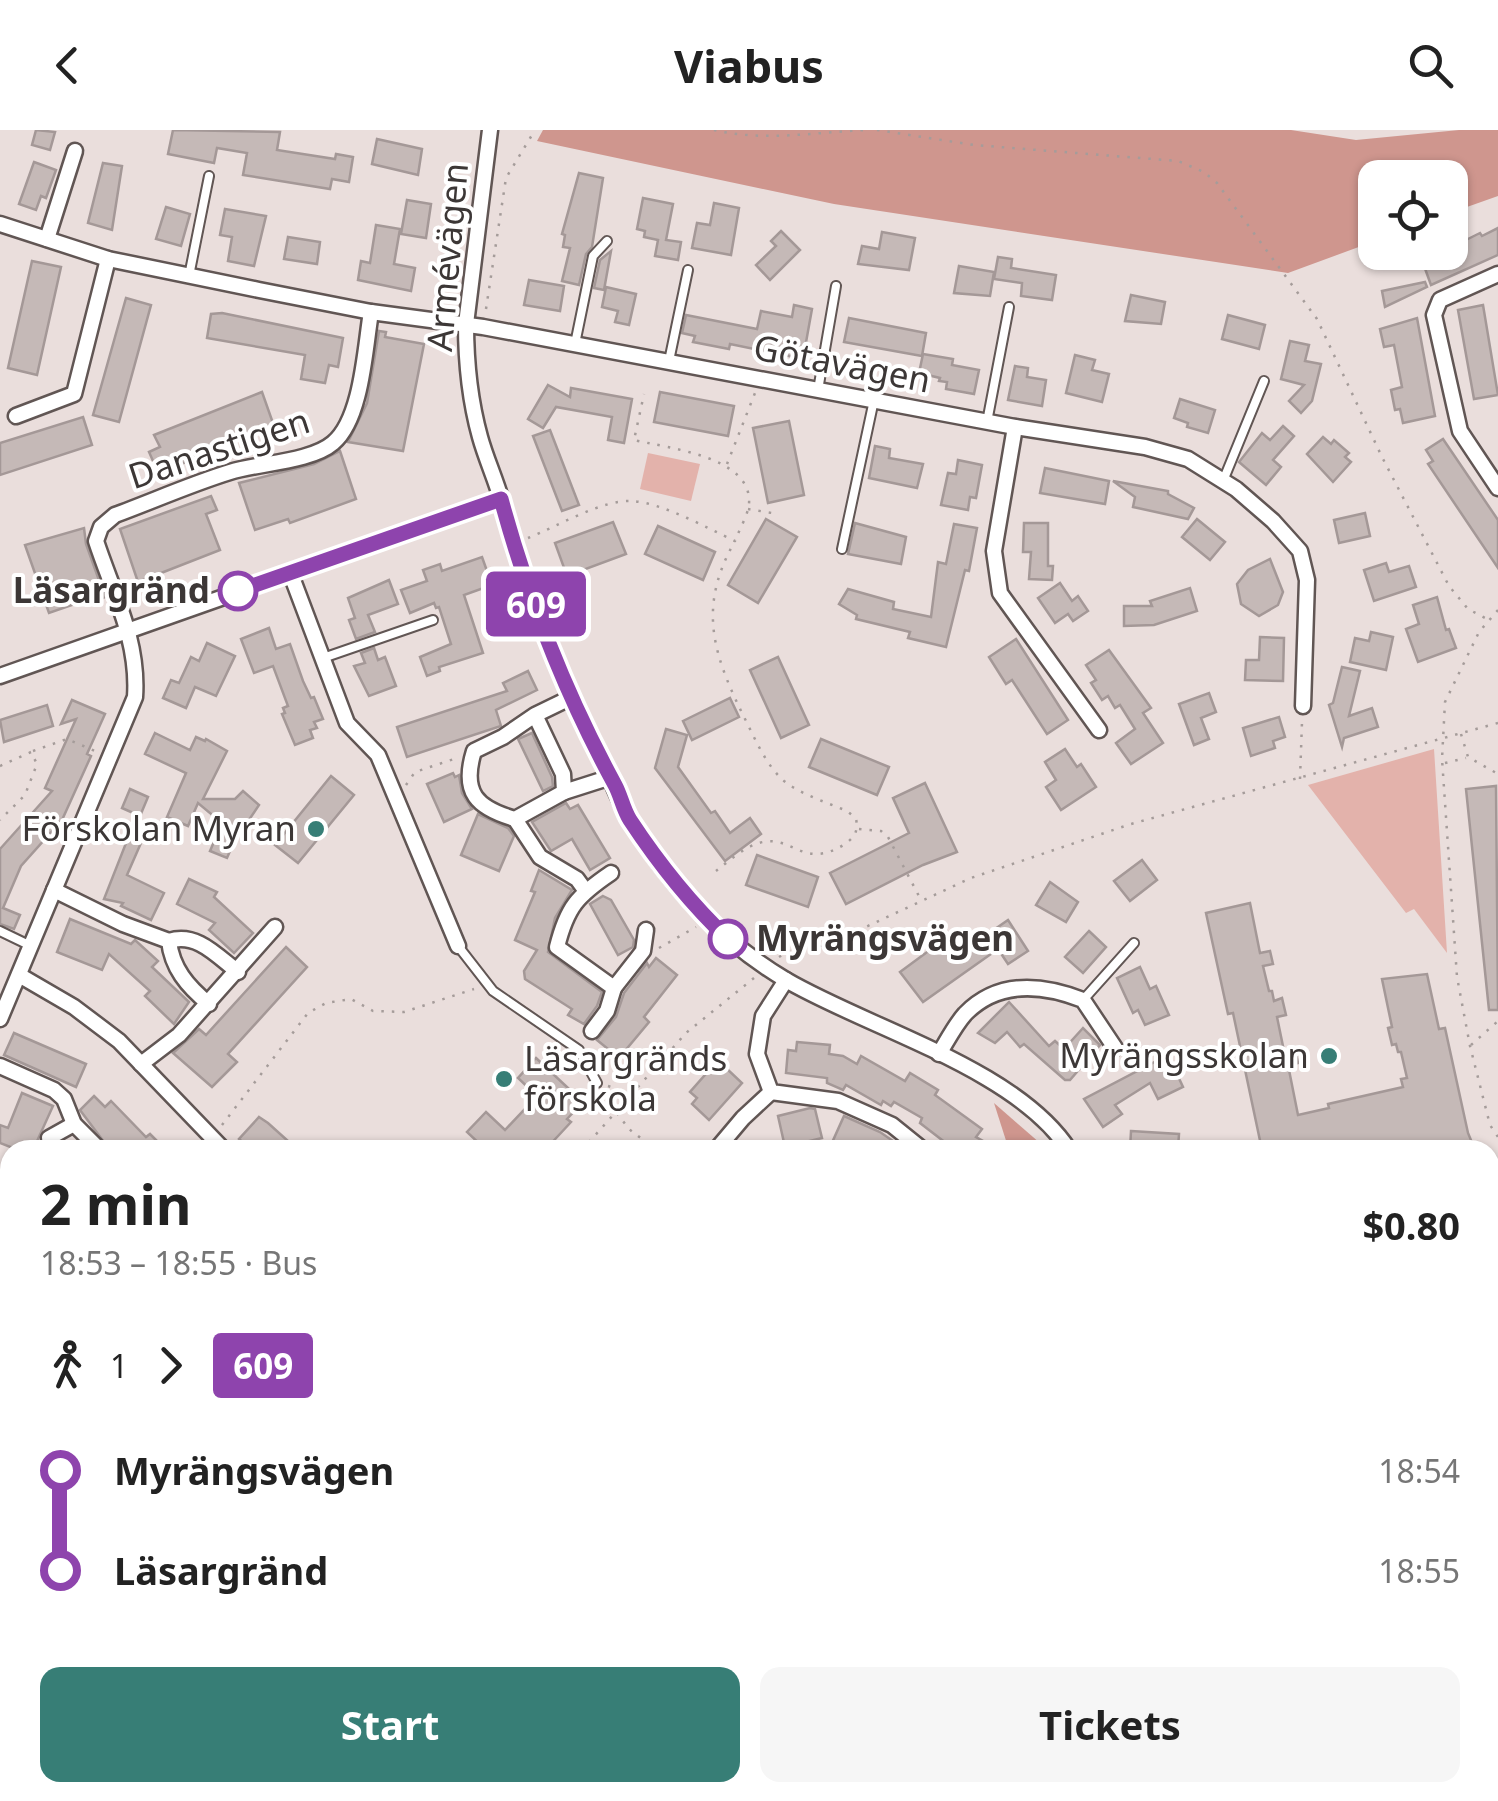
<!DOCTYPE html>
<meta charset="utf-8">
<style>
:root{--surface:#fff;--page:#f6f6f6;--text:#222;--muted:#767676;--accent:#377e76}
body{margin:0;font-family:"Noto Sans",sans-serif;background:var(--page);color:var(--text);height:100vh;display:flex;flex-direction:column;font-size:38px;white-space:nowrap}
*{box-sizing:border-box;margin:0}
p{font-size:32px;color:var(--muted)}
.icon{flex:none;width:55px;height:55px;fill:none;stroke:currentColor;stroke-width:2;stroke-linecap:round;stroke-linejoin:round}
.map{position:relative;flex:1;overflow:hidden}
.panel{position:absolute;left:0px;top:1010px;width:1500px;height:662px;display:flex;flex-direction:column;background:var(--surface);border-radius:30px 30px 0 0;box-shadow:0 2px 8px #0004}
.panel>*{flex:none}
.badge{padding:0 20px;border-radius:8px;font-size:35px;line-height:65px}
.fabs{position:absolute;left:1358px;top:30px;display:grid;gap:20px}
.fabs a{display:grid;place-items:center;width:110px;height:110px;border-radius:20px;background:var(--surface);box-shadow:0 2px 8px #0004;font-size:50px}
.map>.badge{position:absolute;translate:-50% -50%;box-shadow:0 0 0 5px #fff}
.legs{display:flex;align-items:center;gap:15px;height:110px;padding:0 40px;font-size:32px}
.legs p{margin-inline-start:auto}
.head{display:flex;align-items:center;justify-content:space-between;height:170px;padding:0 40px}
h1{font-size:55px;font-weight:700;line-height:75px}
.action{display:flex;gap:20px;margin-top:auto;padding:20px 40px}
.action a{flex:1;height:115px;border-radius:20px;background:var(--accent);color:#fff;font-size:40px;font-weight:700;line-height:115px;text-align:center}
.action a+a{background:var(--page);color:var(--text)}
ul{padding:0 40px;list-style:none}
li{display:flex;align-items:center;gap:35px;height:100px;font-size:38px}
li i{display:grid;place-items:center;width:15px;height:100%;margin:0 12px;background:currentColor}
li i::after{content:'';width:25px;height:25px;margin:-12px;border:8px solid;border-radius:50%;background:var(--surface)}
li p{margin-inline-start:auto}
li:first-child i{background:linear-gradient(#0000 50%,currentColor 0)}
li:last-child i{background:linear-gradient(currentColor 50%,#0000 0)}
header{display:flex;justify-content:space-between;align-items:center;height:130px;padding:0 40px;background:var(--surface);font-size:45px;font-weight:700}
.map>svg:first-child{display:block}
</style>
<header><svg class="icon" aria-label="back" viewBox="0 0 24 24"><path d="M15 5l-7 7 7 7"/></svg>Viabus<svg class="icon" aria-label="search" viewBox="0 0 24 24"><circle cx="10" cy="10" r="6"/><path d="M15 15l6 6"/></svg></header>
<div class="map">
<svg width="1498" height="1671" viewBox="0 0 1498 1671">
<rect width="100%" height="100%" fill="#eadedc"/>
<g fill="#e3b2ab">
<polygon points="648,323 700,334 691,371 640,359"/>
<polygon points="1434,619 1447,823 1414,779 1406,783 1308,655"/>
</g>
<g fill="#cf968e">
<polygon points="543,0 1291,0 1356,10 1459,0 1498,0 1498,66 1450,83 1450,48 1375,48 1375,111 1288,143 834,74 537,11"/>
<polygon points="994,973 1048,1020 1009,1020"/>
<polygon points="1490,1159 1498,1165 1498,1375 1490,1378"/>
</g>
<g fill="#c5b9b7" stroke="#a49897" stroke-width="2.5">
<polygon points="36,0 55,2 50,20 32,15"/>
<polygon points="173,0 280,2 277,20 335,29 336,24 353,27 349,52 332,49 330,59 243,45 247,23 217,18 214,33 168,24"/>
<polygon points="377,9 422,19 418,45 372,34"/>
<polygon points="34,32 56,40 46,68 41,66 36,80 19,74"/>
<polygon points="103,33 122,36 112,100 88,93"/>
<polygon points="579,43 603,48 592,117 586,124 579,155 562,151 570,118 563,117 565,105 562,104"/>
<polygon points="643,68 673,74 666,110 681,112 678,130 655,126 658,110 644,107 645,101 637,99"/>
<polygon points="407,70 431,74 426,108 401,104"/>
<polygon points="714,73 739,78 731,125 692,118 697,93 710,95"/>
<polygon points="166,77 190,84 181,116 156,109"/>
<polygon points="225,79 266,86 254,136 228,131 232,107 220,105"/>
<polygon points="376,95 400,99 394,134 415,138 411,161 358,150 361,131 370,133"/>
<polygon points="1498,98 1498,125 1431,155 1423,133 1443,122 1450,122 1450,118 1480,103 1482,106"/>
<polygon points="781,101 800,120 770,150 756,135 776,116 771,111"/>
<polygon points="882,102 915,108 909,140 858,134 862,116 879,119"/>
<polygon points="288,107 320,112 317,134 284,129"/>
<polygon points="611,121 604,160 594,158 600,130"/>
<polygon points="998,127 1012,129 1011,138 1056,145 1052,170 1021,166 1022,153 994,149"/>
<polygon points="32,131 61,137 37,245 8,238"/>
<polygon points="959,136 994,142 990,166 954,163"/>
<polygon points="529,150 564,156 560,181 524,175"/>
<polygon points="1425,152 1427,157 1385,177 1382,161"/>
<polygon points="606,157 636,164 629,195 615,192 618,181 602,177"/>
<polygon points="1131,165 1165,172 1161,194 1125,191"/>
<polygon points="126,168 151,175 119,292 93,285"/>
<polygon points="794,175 812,179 803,229 730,214 729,219 693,212 695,206 682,203 686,185 757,199 761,181 792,187"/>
<polygon points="1483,175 1498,265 1474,269 1458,180"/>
<polygon points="222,183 343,208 338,237 329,235 325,253 301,249 305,225 207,208 211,184"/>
<polygon points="1228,185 1265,195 1259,219 1222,209"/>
<polygon points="849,188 926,203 922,226 844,212"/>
<polygon points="1417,188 1435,286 1403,293 1400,279 1395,280 1391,260 1402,257 1394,215 1384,217 1380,199"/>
<polygon points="379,201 386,202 385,207 424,214 403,321 348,312 367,273"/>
<polygon points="1290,211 1309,215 1305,231 1321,234 1312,271 1301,283 1289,271 1304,255 1281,249"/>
<polygon points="923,224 953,229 952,235 979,240 974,264 946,259 947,252 939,251 940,248 919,243"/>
<polygon points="1075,225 1095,230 1092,240 1109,244 1102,272 1066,263"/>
<polygon points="1015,236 1028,238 1027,247 1046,250 1042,276 1008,270"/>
<polygon points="548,255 570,267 571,258 632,269 624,313 608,310 612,287 556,277 543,298 528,289"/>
<polygon points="262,262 274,296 188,328 190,330 175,337 177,341 161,349 149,322 160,317 154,305"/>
<polygon points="660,262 734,276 728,306 654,292"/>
<polygon points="1180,269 1215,280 1208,303 1187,297 1188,293 1174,288"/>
<polygon points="83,287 92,315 0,345 0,313"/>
<polygon points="789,291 804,365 768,373 753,298"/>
<polygon points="1283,296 1294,306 1273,330 1281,337 1266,355 1239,332 1262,303 1270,310"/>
<polygon points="550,300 579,375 562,381 533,306"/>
<polygon points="1323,307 1331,314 1334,310 1349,323 1345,327 1351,332 1333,352 1307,324"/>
<polygon points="1443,309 1498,390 1498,438 1428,334 1433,331 1426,320"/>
<polygon points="875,316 890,319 889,328 923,334 917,358 869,348"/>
<polygon points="340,321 356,369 290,393 288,389 255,400 239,353 314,334"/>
<polygon points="958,330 982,335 976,368 970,367 968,380 941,375 948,343 956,344"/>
<polygon points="1045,338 1109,351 1105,374 1040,363"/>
<polygon points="1113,351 1168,361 1168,364 1194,378 1188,389 1133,377 1135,367"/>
<polygon points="211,366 217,380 206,384 220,420 138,452 120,399"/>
<polygon points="1365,383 1370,406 1339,413 1334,390"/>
<polygon points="766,389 797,407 758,473 728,455"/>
<polygon points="1197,389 1225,412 1210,430 1182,407"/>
<polygon points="613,392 626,424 567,446 555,413"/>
<polygon points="855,393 906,407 901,434 848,424"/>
<polygon points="1024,393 1048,393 1048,436 1053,436 1052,450 1029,449 1031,422 1023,422"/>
<polygon points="954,394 977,398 969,441 965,440 946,517 908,508 910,502 856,489 857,485 839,474 848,459 894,472 893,479 931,487 938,432 946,434"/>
<polygon points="658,396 715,422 703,450 645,424"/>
<polygon points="84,398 86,414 105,467 94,472 92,468 49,483 25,415"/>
<polygon points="482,427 492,455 464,465 483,523 439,537 440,541 427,546 420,527 451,514 439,477 436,478 434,473 410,483 401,460 427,451 423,440 440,434 442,441"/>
<polygon points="1270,429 1283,462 1278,475 1259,486 1241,474 1237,454 1248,440"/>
<polygon points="1386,433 1389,442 1409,436 1416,457 1374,471 1364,440"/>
<polygon points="389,450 398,474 368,485 375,502 356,509 349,490 355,488 348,468"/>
<polygon points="1060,453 1072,471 1078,466 1088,481 1073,491 1068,484 1055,493 1038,468"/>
<polygon points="1190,458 1197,481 1154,495 1124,496 1124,476 1152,476 1150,471"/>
<polygon points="1437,467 1446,500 1449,499 1456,518 1418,532 1406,499 1419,494 1413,475"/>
<polygon points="269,498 276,519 290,514 303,551 311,568 314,567 323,589 314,592 317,598 310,600 313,608 295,615 282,584 285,583 283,578 288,576 273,536 254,543 241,509"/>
<polygon points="1371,502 1393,507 1386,540 1350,532 1355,508 1369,511"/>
<polygon points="1260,507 1284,508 1283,551 1245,550 1246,530 1259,530"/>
<polygon points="1016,509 1068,590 1047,604 1012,550 1006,554 989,527"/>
<polygon points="207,513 235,526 216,566 195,557 186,578 163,568 171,550 179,553 191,527 199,531"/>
<polygon points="374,518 378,530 385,527 396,556 369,566 354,536 365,533 361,523"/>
<polygon points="1109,520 1151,578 1143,583 1163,613 1131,634 1116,613 1135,599 1120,575 1115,578 1108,566 1102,570 1091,553 1096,550 1086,535"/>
<polygon points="778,527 809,595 781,608 750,540"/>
<polygon points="1342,537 1360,541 1349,586 1372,578 1378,597 1344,608 1342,617 1329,575 1333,573"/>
<polygon points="528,541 537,560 496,580 501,596 407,627 397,597 507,561 503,553"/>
<polygon points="1209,563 1216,582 1201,588 1209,609 1194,615 1179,574"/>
<polygon points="730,568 739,587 692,610 683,591"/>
<polygon points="72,570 105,584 87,624 91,626 62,690 21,736 3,778 20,785 14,799 0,794 0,719 52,661 45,658 76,589 61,594"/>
<polygon points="47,575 53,596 4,612 0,590"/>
<polygon points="1279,587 1285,607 1273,611 1275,618 1251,626 1243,598"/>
<polygon points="666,599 687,605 678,637 711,683 715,681 730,703 750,688 761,704 725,731 655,638"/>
<polygon points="155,603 190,620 196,607 205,611 206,609 227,621 203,669 235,669 243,661 259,675 234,712 227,728 210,721 222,693 198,673 188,696 167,687 186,643 145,624"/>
<polygon points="532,603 552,647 553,656 543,661 518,609"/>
<polygon points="821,609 889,637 877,665 809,637"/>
<polygon points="1065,619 1077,637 1081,634 1096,657 1061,680 1046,657 1056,650 1045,632"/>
<polygon points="453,643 455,647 459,645 462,663 472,679 444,692 427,654"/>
<polygon points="331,646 354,665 298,733 275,715"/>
<polygon points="925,653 957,722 923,735 846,774 830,743 909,703 893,668"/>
<polygon points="1496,656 1498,880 1489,880 1466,659"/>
<polygon points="130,659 148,667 140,686 122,678"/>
<polygon points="566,673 570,679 578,675 610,728 590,740 572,709 551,721 532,692"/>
<polygon points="478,684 508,698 514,706 499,741 461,725"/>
<polygon points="128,708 141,713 127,745 164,763 151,790 121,776 123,773 104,769"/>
<polygon points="757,725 818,747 808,777 746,755"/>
<polygon points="1142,730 1157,750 1130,771 1114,751"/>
<polygon points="539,740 572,760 555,788 548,822 602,862 597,876 584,894 568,885 572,879 525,849 524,841 537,820 515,810 535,762 531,761"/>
<polygon points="189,749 217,762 214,767 253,803 234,823 209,800 215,793 177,774"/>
<polygon points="1050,752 1078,772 1066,792 1036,775"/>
<polygon points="603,766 611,770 634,810 633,817 618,825 590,774"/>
<polygon points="1250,773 1260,823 1270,821 1273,834 1263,836 1269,861 1272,861 1274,871 1282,868 1286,885 1277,887 1284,921 1295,919 1298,933 1288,935 1298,985 1329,978 1328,974 1403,957 1401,949 1407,948 1401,922 1398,922 1396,914 1392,915 1388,898 1392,897 1382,849 1427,844 1439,899 1445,898 1468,1003 1475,1020 1441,1020 1437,1012 1398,1020 1262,1020 1233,883 1228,884 1206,783"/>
<polygon points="70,789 131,814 135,810 158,831 152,837 189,872 174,894 145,866 150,861 109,824 102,840 57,822"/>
<polygon points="1008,790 1028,821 1008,834 998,819 923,872 900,842 957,800 969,817"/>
<polygon points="1089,801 1106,817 1083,843 1065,827"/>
<polygon points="286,817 307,837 228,924 237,932 212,957 173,923 199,899 206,905"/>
<polygon points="656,828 677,845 644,887 649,892 619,928 597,910 616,887 624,863 647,833 649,837"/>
<polygon points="1140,837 1150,859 1156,856 1169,885 1145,895 1138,880 1133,883 1117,848"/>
<polygon points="1009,872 1049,916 1055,911 1064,919 1083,898 1100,915 1070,950 1065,950 1024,914 1020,917 1007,902 995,913 978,903"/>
<polygon points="14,903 86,934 76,957 4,925"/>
<polygon points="797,912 830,915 829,924 843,926 857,934 861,926 905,951 910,943 938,960 935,965 982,999 976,1007 983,1011 977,1020 955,1020 920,993 922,988 894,972 891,976 883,971 881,975 846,955 843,960 827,953 827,948 786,943 788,920 796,921"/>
<polygon points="1168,925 1183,957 1158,969 1150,953 1115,975 1122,984 1103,997 1084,969"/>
<polygon points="536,928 583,972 567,989 571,992 545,1020 486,1020 467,1002 486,982 505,1000 537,966 518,948"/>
<polygon points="712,937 719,943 725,937 742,953 709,990 692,974 697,968 690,962"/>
<polygon points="22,963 53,976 33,1020 18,1020 0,1013 0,995 8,998"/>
<polygon points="94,966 105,977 111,971 146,1007 150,1004 166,1020 110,1020 80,980"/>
<polygon points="810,978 815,979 822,1008 785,1017 778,986"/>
<polygon points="844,986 880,1002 906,1020 842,1020 831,1015"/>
<polygon points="259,987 268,993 298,1020 251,1020 239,1009"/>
<polygon points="1131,1001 1179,1004 1178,1019 1130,1020"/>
</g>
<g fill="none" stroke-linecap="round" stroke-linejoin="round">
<g stroke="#615654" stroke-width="12">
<g id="lane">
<polyline points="189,146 209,46"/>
<polyline points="575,214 593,126 607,111"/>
<polyline points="669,231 688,140"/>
<polyline points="818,260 836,156"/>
<polyline points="987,292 1009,177"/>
<polyline points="1223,351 1264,251"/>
<polyline points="842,419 874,270"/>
<polyline points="323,528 433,490"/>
<polyline points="0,801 31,816"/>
<polyline points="458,816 493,861 579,920 597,953"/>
<polyline points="1083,870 1134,813"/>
</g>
</g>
<g stroke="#615654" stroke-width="19">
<g id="street">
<path d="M490 0 466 194C466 231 470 271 480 307 486 329 496 350 502 372 527 459 559 545 600 626 610 646 618 669 629 688 668 753 720 811 786 850 868 898 1017 939 1069 1020"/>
<polyline points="0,94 108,129 259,160 371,182 483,197 1015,297 1145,317 1188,329 1236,359 1273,391 1300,421 1307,450 1303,576"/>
<polyline points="47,109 75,21"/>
<polyline points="1498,144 1440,170 1434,185 1460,301 1498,358"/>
<polyline points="16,286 74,264 108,129"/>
<polyline points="1015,297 994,421 1000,463 1099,600"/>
<polyline points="290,442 347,593 378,625 458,816"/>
<polyline points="0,546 501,369"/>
<path d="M535 585 503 607 474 621C461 663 477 678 515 689L564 662 563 644 535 585 570 568"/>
<polyline points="564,662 611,647"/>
<polyline points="515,689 540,727 577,749 585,760"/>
<path d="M611 743C577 766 567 777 557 817L614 858 643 821 646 800"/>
<path d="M54 760 123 794 169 811C172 838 187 856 209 874"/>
<path d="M169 811C197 802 217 826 238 842"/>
<polyline points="19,845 74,877 119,911 224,1020"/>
<polyline points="786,850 763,886 757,924 771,962 838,971 892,995 923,1020"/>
<path d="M0 889 135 567C139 510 113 463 96 411L101 397 115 385C153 371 191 354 230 342 258 333 311 332 333 313 362 289 365 218 371 182"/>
<polyline points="592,901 607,881 614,858"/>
<path d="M939 924C947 911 955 895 965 884 998 850 1042 854 1083 870L1115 918"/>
<polyline points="141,934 179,905 275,797"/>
<polyline points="0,936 54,960 64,969 74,994 100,1020"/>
<polyline points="52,1020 49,1008 74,994"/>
<polyline points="716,1020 743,988 771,962"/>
<polyline points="0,1104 6,1088 10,1091"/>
<polyline points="1490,1131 1498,1137"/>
<polyline points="0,1176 10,1197"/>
<polyline points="0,1208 10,1209"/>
<polyline points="1490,1563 1498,1563"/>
<polyline points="0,1596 10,1587"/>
<polyline points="1490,1599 1498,1599"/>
<polyline points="121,1662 123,1671"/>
<polyline points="309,1662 314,1671"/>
<polyline points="786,1662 795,1671"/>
<polyline points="945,1662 953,1671"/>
<polyline points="1397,1662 1401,1671"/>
<polyline points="32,1671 39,1662"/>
<polyline points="804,1671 810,1662"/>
<polyline points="930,1671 938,1662"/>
<polyline points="1217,1671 1232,1662"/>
</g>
</g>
<g stroke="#615654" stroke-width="25">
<g id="secondary">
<polyline points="0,1508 10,1510"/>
<polyline points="173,1662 178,1671"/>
</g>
</g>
<g stroke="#a59c9a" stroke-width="2.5" stroke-dasharray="2.5 8" stroke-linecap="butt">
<path d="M714 0C764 12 816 2 867 0"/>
<polyline points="877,0 974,15 1178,31 1204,42 1217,53 1317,189 1382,327 1449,456 1468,479 1489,490"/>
<polyline points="486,179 506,48 535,0"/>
<polyline points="727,334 755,263"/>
<polyline points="748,379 778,384"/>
<path d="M528 408C556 397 603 369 632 371 663 373 707 398 735 411 739 400 748 385 749 374 753 326 666 318 634 310L644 264"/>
<polyline points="1498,480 1479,502 1445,572 1442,629 1457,847 1470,916 1490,995 1498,1007"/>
<polyline points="1461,604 1468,627 1498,644"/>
<polyline points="33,621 67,609 95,621"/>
<polyline points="1445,633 1466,628"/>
<polyline points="0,636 31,622 37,634 25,665 0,690"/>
<polyline points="1300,649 1302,592"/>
<polyline points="406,655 415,642 454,629"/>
<polyline points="859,699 881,701 888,707 921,770"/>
<path d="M716 741C729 731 746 715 763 712 793 706 804 740 845 714 856 706 858 701 856 688L847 681C826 672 802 665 784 651 767 636 757 613 747 593 714 527 696 479 735 411"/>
<polyline points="659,818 696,797"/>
<polyline points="779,827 789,821 827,815 971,748 1131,694 1498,593"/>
<polyline points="1471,915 1498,891"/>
<polyline points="608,956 629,963"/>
<polyline points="617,983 629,999 656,1020"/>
<polyline points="222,995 308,883 326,873 351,869 373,881 404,882 474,859"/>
<polyline points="582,1020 686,903 754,848"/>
<polyline points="0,1457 10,1461"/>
</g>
<use href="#lane" stroke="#fff" stroke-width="8"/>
<use href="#street" stroke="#fff" stroke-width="14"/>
<use href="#secondary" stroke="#fff" stroke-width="20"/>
</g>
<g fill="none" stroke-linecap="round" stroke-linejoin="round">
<g stroke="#fff" stroke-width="22">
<path id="line-1" d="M238 461 501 369C528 468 566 565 615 655 621 666 623 679 630 690 659 734 690 773 728 809"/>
</g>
<use href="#line-1" stroke="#8e44ad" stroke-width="15"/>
</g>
<g fill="#fff" stroke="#8e44ad" stroke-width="5">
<circle cx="238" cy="461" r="18"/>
<circle cx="728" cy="809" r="18"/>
</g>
<g fill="#377e76" stroke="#fff" stroke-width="4">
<circle cx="316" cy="699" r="10"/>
<circle cx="1329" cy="926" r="10"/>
<circle cx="504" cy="949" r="10"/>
</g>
<g text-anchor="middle" stroke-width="8" stroke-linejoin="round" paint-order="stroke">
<g font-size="35" fill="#3c3736" stroke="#fff">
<text transform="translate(448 127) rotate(-85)" y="12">Armévägen</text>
<text transform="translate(842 234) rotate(11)" y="12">Götavägen</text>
<text transform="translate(219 319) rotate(-18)" y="12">Danastigen</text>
</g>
<g font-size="35" font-weight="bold" fill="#3c3736" stroke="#fff" text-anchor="end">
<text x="210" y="473">Läsargränd</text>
<text x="756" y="821" text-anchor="start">Myrängsvägen</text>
</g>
<g font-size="35" fill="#3c3736" stroke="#fff" text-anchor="end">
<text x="296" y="711">Förskolan Myran</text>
<text x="1309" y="938">Myrängsskolan</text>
<text x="524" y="941" text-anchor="start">Läsargränds<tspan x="524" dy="40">förskola</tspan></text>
</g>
</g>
</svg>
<div class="fabs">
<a><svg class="icon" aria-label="locate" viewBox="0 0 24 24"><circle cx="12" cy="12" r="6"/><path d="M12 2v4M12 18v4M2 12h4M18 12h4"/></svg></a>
</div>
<b class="badge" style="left:536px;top:474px;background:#8e44ad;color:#fff">609</b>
<section class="panel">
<div class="head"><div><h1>2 min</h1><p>18:53 – 18:55 · Bus</p></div><b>$0.80</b></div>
<div class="legs"><svg class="icon" aria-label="walk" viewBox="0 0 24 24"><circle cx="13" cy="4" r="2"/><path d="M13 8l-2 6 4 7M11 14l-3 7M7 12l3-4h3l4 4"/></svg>1<svg class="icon" aria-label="forward" viewBox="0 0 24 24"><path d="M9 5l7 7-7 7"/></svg><b class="badge" style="background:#8e44ad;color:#fff">609</b></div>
<ul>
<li><i style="color:#8e44ad"></i><b>Myrängsvägen</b><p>18:54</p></li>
<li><i style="color:#8e44ad"></i><b>Läsargränd</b><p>18:55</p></li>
</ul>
<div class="action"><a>Start</a><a>Tickets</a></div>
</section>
</div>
